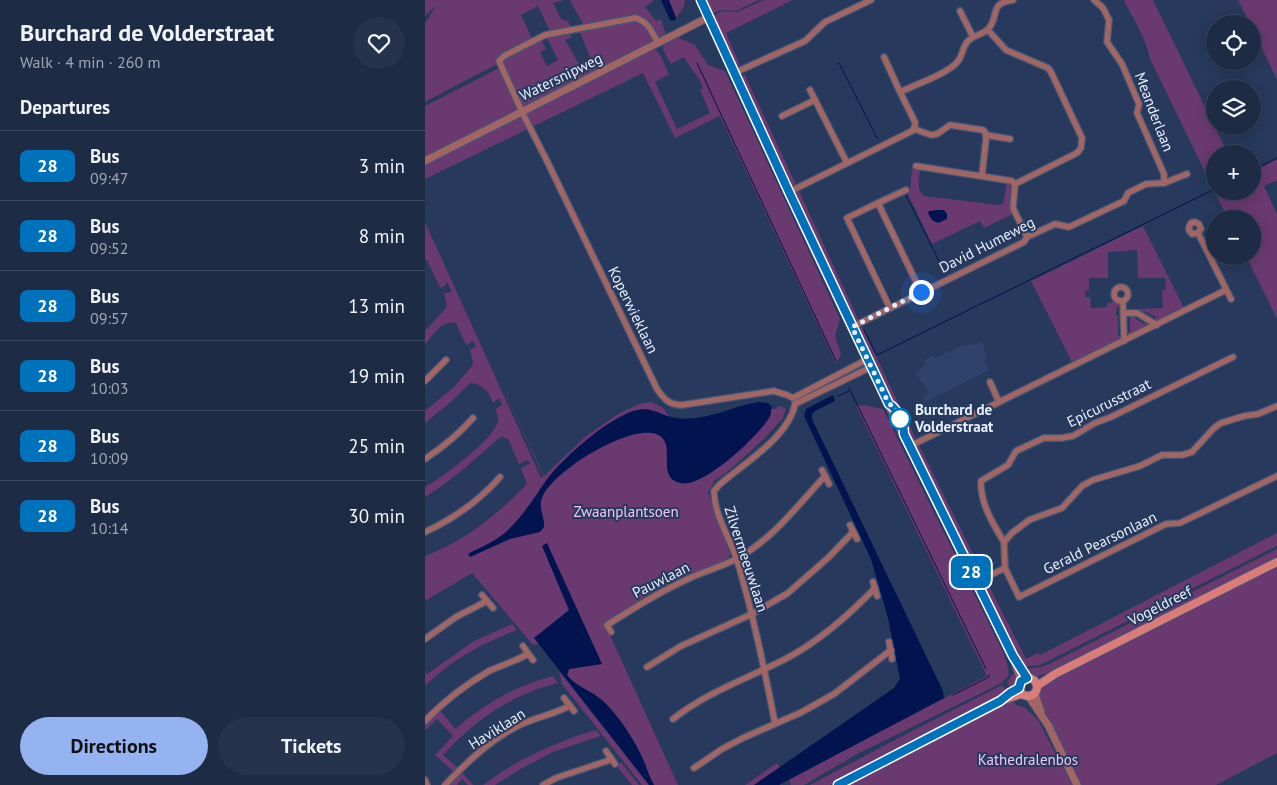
<!DOCTYPE html>
<meta charset="utf-8">
<style>
:root{--surface:#1d2b45;--page:#25334c;--text:#f1f3f6;--muted:#a0a7b3;--line:#3b475e;--accent:#95b2f1}
body{margin:0;font-family:"PT Sans",sans-serif;background:var(--page);color:var(--text);height:100vh;display:flex;flex-direction:column;font-size:19px;white-space:nowrap}
*{box-sizing:border-box;margin:0}
p{font-size:16px;color:var(--muted)}
.icon{flex:none;width:28px;height:28px;fill:none;stroke:currentColor;stroke-width:2;stroke-linecap:round;stroke-linejoin:round}
.map{position:relative;flex:1;overflow:hidden}
.details{display:flex;flex-direction:column;background:var(--surface);width:425px}
.details>*{flex:none}
.badge{padding:0 10px;border-radius:8px;font-size:18px;line-height:32px}
.fabs{position:absolute;left:781px;top:15px;display:grid;gap:10px}
.fabs a{display:grid;place-items:center;width:55px;height:55px;border-radius:50%;background:var(--surface);box-shadow:0 2px 12px #0003,0 0 0 1px var(--line);font-size:25px}
.you{position:absolute;width:25px;height:25px;margin:-12px;border:4px solid #fff;border-radius:50%;background:#1a73e8;box-shadow:0 0 0 8px #1a73e833}
.map>.badge{position:absolute;translate:-50% -50%;box-shadow:0 0 0 2px #fff}
h2{padding:0 20px;font-size:19px;line-height:45px}
.round{display:grid;place-items:center;flex:none;width:52px;height:52px;border-radius:26px;background:var(--page)}
.headline{display:flex;align-items:center;justify-content:space-between;height:85px;padding:0 20px}
h1{font-size:24px;font-weight:700;line-height:38px}
.primary-button{display:flex;gap:10px;margin-top:auto;padding:10px 20px}
.primary-button a{flex:1;height:58px;border-radius:30px;background:var(--accent);color:#111;font-size:20px;font-weight:700;line-height:58px;text-align:center}
.primary-button a+a{background:var(--page);color:var(--text)}
ul{padding:0;list-style:none}
li{display:flex;align-items:center;gap:15px;height:70px;padding:0 20px;border-top:1px solid var(--line)}
li div{flex:1}
li b{display:block;font-size:19px}
li em{font-style:normal}
li .badge{min-width:55px;font-weight:700;text-align:center}
main{display:flex;flex:1;min-height:0}
.map>svg:first-child{display:block}
</style>
<main>
<section class="details">
<div class="headline"><div><h1>Burchard de Volderstraat</h1><p>Walk · 4 min · 260 m</p></div><a class="round"><svg class="icon" aria-label="heart" viewBox="0 0 24 24"><path d="M12 20l-8-8c-3-5 5-10 8-4 3-6 11-1 8 4z"/></svg></a></div>
<h2>Departures</h2>
<ul>
<li><span class="badge" style="background:#0072bc;color:#fff">28</span><div><b>Bus</b><p>09:47</p></div><em>3 min</em></li>
<li><span class="badge" style="background:#0072bc;color:#fff">28</span><div><b>Bus</b><p>09:52</p></div><em>8 min</em></li>
<li><span class="badge" style="background:#0072bc;color:#fff">28</span><div><b>Bus</b><p>09:57</p></div><em>13 min</em></li>
<li><span class="badge" style="background:#0072bc;color:#fff">28</span><div><b>Bus</b><p>10:03</p></div><em>19 min</em></li>
<li><span class="badge" style="background:#0072bc;color:#fff">28</span><div><b>Bus</b><p>10:09</p></div><em>25 min</em></li>
<li><span class="badge" style="background:#0072bc;color:#fff">28</span><div><b>Bus</b><p>10:14</p></div><em>30 min</em></li>
</ul>
<div class="primary-button"><a>Directions</a><a>Tickets</a></div>
</section>
<div class="map">
<svg width="852" height="785" viewBox="0 0 852 785">
<rect width="100%" height="100%" fill="#27395c"/>
<polygon fill="#2e426b" points="558,342 562,359 559,360 564,370 501,402 498,397 504,392 490,373 501,364 499,361 507,355 510,358 534,347"/>
<g fill="#69396f">
<polygon points="0,0 140,0 128,3 136,19 143,21 146,27 125,31 113,6 96,15 107,38 76,55 73,59 72,64 0,102 0,22 4,18 10,6 0,16"/>
<polygon points="145,0 229,0 220,7 231,21 236,19 241,35 236,39 233,39 220,19 209,15 158,24"/>
<polygon points="244,0 260,0 259,7 251,18"/>
<polygon points="279,0 334,0 311,11 296,10 287,14"/>
<polygon points="339,0 368,0 301,33 315,65 309,67 287,16 298,11 312,12"/>
<path d="M699 0H728L803 154H790V191H828V172L852 159V180L839 186 852 214V319L821 256H828V219H803L725 59C721 37 708 20 699 0Z"/>
<polygon points="813,0 852,0 852,80 828,30 828,24 825,24"/>
<path d="M210 20C219 25 230 31 227 43L99 108 96 106 76 63 77 60 116 39 121 49 115 52 122 66 133 60 122 38 144 33 147 37 140 40 154 64 166 60 155 32Z"/>
<path d="M250 36 270 45 283 65 300 71 415 319 410 336 416 354 411 364 295 116 250 138 218 73 0 179V165L226 48C236 50 239 65 244 74L230 82 252 129 285 113 275 90 278 88C274 76 265 69 259 57L246 64 238 50 239 42Z"/>
<polygon points="74,68 92,108 92,112 0,159 0,106"/>
<polygon points="320,75 371,185 365,188 314,77"/>
<path d="M487 169 495 170C494 179 491 190 499 196L574 205 578 204 582 182 587 184 588 214 559 228 555 221 507 244 482 192 485 190Z"/>
<polygon points="374,191 434,321 429,324 367,194"/>
<path d="M0 222 116 478 118 476 67 363 119 476 160 437 193 414 214 404 226 402 238 408 283 474 301 462 318 448 346 409H351L354 406 361 408 358 418 339 439 306 469 288 482V484L283 492 305 554 303 559C260 578 219 597 180 624L253 785H229C225 778 223 772 220 764 213 745 194 716 179 702 168 691 151 687 142 675L144 669 177 664 163 634 158 638 108 645 47 573 0 601V556C41 540 72 515 102 484L96 468 106 463 102 460 94 464 83 439 78 437 73 439C48 461 29 479 0 497V487C18 477 65 442 72 424 75 418 72 414 70 409L77 405 74 398 68 403C65 392 56 383 45 383L28 400 0 423V411L29 387 47 366 48 362 45 350 51 347 48 341 41 345 31 323C16 320 9 334 0 345V331L22 307 19 293 27 292 22 282 20 286 15 288 2 260H0Z"/>
<polygon points="718,226 759,308 732,322 730,321 731,317 719,311 717,314 711,309 738,308 737,290 741,290 740,278 713,278 712,250 683,252 683,278 664,278 664,290 660,291 660,297 665,297 666,308 682,307 682,303 690,302 696,306 692,307 691,315 693,315 693,336 697,336 696,338 647,362 606,281"/>
<polygon points="703,315 712,315 710,318 719,324 721,321 723,324 721,327 703,334 702,332 705,332 705,317 701,317"/>
<polygon points="437,327 478,413 475,415 464,397 431,330"/>
<polygon points="440,405 458,409 578,652 582,663 584,675 577,683 434,753 379,785 366,785 364,779 562,676 431,406"/>
<polygon points="480,415 491,439 485,442 476,417"/>
<polygon points="494,445 559,576 555,578 551,577 488,449"/>
<polygon points="852,533 852,546 615,665 598,667 586,648 555,586 556,582 561,580 601,659 613,653 615,655"/>
<polygon points="852,549 852,559 633,669 610,677 604,675 599,669 616,667 626,663"/>
<polygon points="852,565 852,753 791,785 655,785 613,697 615,687"/>
<path d="M87 624 92 630C58 643 26 660 0 686V672L2 674 49 641Z"/>
<polygon points="134,671 224,785 217,785 137,684"/>
<path d="M591 673C593 681 593 686 586 691L582 682 587 675Z"/>
<path d="M128 676 133 683C86 695 51 719 18 755L33 768 29 772 10 755 28 736 12 719 1 730 0 729V723L15 710 30 729C59 705 91 685 128 676Z"/>
<polygon points="577,685 583,692 569,701 405,785 385,785 483,733"/>
<polygon points="587,700 591,705 599,707 613,720 647,785 417,785 570,706"/>
<path d="M171 730 176 736 128 752 94 770 70 785H58C92 759 130 742 171 730Z"/>
<polygon points="196,762 214,785 207,785 191,765"/>
<polygon points="352,763 355,767 329,785 320,785"/>
<polygon points="36,771 48,785 43,785 37,779 32,785 23,785"/>
</g>
<g fill="#011450">
<polygon points="236,0 244,0 251,18 249,21 245,20"/>
<polygon points="512,210 519,210 522,214 522,219 513,223 507,220 503,213 504,211"/>
<polygon points="408,395 410,401 390,411 387,414 387,419 518,691 519,698 354,785 329,785 469,688 475,679 463,618 446,559 379,416 381,409"/>
<path d="M334 402 343 403 347 407C345 411 347 414 344 418 333 436 277 489 255 483 229 477 254 442 231 434 204 424 127 471 117 498 113 508 120 517 119 527L115 532 85 539 45 557 43 554C58 546 74 540 85 528 99 514 109 498 120 482 136 459 181 420 208 411 228 405 234 416 252 418 281 422 307 406 334 402Z"/>
<path d="M122 543 177 664 144 669 142 675C151 687 168 691 179 702 194 716 213 745 220 764 223 772 225 778 229 785H224L109 638 144 610 117 546Z"/>
</g>
<g fill="none" stroke-linecap="round" stroke-linejoin="round">
<g stroke="#011450" stroke-width="1">
<polyline points="272,63 411,361"/>
<polyline points="414,63 452,138"/>
<polyline points="828,170 852,158"/>
<polyline points="481,195 518,269"/>
<polyline points="427,220 466,301"/>
<polyline points="439,330 451,354 452,355 790,189"/>
<polyline points="424,388 561,669"/>
<polyline points="413,396 424,391"/>
<polyline points="528,695 564,677 564,675"/>
</g>
<g stroke="#465676" stroke-width="8">
<g id="minor">
<polyline points="669,0 678,8 684,20 682,42 697,64 714,104 712,113 739,174 739,183"/>
<polyline points="535,11 548,37"/>
<polyline points="563,30 581,50 623,68 626,72 657,138 656,148 652,153 590,184"/>
<path d="M233 43C227 32 223 21 210 18L120 35 79 56 74 61 97 112 122 161 232 389C239 399 244 405 257 405L349 391 362 395 368 398"/>
<polyline points="459,57 475,92"/>
<polyline points="309,73 380,41 400,22 446,0"/>
<polyline points="385,90 422,163"/>
<polyline points="357,116 390,100"/>
<polyline points="489,129 506,135 512,134 525,125 558,130 560,132 561,139 557,175"/>
<polyline points="561,135 585,139"/>
<polyline points="491,166 587,181 590,184 588,208 602,237"/>
<polyline points="481,190 453,203 496,292"/>
<path d="M364 192 487 131 490 126V122L475 92C489 85 525 73 533 61 538 55 537 47 543 41 548 35 558 35 563 29 575 17 563 3 588 0"/>
<polyline points="453,203 422,218 465,308"/>
<polyline points="773,233 776,229 774,224 770,222 766,223 764,227 764,230 767,234 773,233 806,299"/>
<circle cx="696" cy="294" r="7"/>
<polyline points="698,302 699,341"/>
<polyline points="699,313 712,313 732,325"/>
<polyline points="427,327 599,242 602,237 630,224 644,227 699,201 703,193 721,184 739,183 762,174"/>
<polyline points="0,381 21,360"/>
<polyline points="565,382 574,402"/>
<polyline points="368,398 443,359"/>
<polyline points="370,404 446,367"/>
<polyline points="485,446 801,290"/>
<path d="M0 459C18 447 34 434 48 418"/>
<polyline points="397,470 404,484"/>
<polyline points="425,525 432,539"/>
<path d="M0 532C28 519 55 500 75 477"/>
<path d="M579 542C568 524 555 503 556 481L583 465 591 451 619 438H636L648 436 670 423 686 417 808 357"/>
<polyline points="580,568 579,542 587,533 604,520 637,508 657,486 668,480 715,466 737,455 757,455 767,452 789,428 796,423 819,416 833,414 852,406"/>
<polyline points="448,582 452,596"/>
<polyline points="551,582 580,568 594,597 741,524 755,523 852,476"/>
<polyline points="57,595 68,608"/>
<path d="M186 632 182 625C209 608 236 591 265 578 280 571 296 567 311 559 347 540 373 505 400 476"/>
<polyline points="0,639 31,617 62,601"/>
<polyline points="464,642 467,659"/>
<polyline points="98,646 108,660"/>
<polyline points="222,667 256,646 327,614 363,593 404,557 428,532"/>
<polyline points="139,698 149,711"/>
<path d="M248 719C285 690 325 678 366 656 398 638 425 614 450 588"/>
<path d="M0 721C19 701 40 685 64 671 77 665 91 661 103 654"/>
<path d="M350 723C339 668 328 613 312 560 305 538 289 515 289 491L294 485C318 464 364 437 370 404"/>
<polyline points="181,751 190,764"/>
<polyline points="269,768 297,749 318,738 377,712 409,694 466,650"/>
<polyline points="0,780 2,785"/>
<path d="M20 785C42 762 67 738 97 724 112 717 130 714 144 706"/>
<polyline points="118,785 131,778 182,761 186,758"/>
</g>
</g>
<g stroke="#465676" stroke-width="9">
<g id="tertiary">
<path d="M276 0C373 222 479 440 588 656L596 681"/>
<polyline points="0,161 284,17"/>
<polyline points="590,658 603,678"/>
<polyline points="610,694 616,712"/>
<polyline points="604,697 623,725 652,785"/>
</g>
</g>
<g stroke="#465676" stroke-width="10">
<g id="secondary">
<circle cx="603" cy="687" r="9"/>
<polyline points="612,686 630,674 852,562"/>
<polyline points="413,785 530,723 575,701 596,694"/>
</g>
</g>
<use href="#minor" stroke="#a16663" stroke-width="5.5"/>
<use href="#tertiary" stroke="#a16663" stroke-width="7"/>
<use href="#secondary" stroke="#da7d78" stroke-width="8"/>
</g>
<g fill="none" stroke-linecap="round" stroke-linejoin="round">
<g stroke="#fff" stroke-width="11">
<path id="line" d="M276 0 364 192 464 404C473 409 479 424 479 434L588 656 602 678 596 681 594 688 585 693 575 701 413 785"/>
</g>
<use href="#line" stroke="#0072bc" stroke-width="8"/>
<polyline stroke="#e7effc" stroke-width="5" stroke-dasharray="0 9" points="475,419 469,406 464,404 427,327 496,292"/>
</g>
<circle fill="#fff" stroke="#0072bc" stroke-width="2.5" cx="475" cy="419" r="10"/>
<g text-anchor="middle" stroke-width="4" stroke-linejoin="round" paint-order="stroke">
<g font-size="15" fill="#e7effc" stroke="#27395c">
<text transform="translate(136 77) rotate(-26)" y="5">Watersnipweg</text>
<text transform="translate(729 112) rotate(69)" y="5">Meanderlaan</text>
<text transform="translate(562 245) rotate(-27)" y="5">David Humeweg</text>
<text transform="translate(208 310) rotate(64)" y="5">Koperwieklaan</text>
<text transform="translate(684 403) rotate(-26)" y="5">Epicurusstraat</text>
<text transform="translate(675 543) rotate(-26)" y="5">Gerald Pearsonlaan</text>
<text transform="translate(321 559) rotate(72)" y="5">Zilvermeeuwlaan</text>
<text transform="translate(236 580) rotate(-27)" y="5">Pauwlaan</text>
<text transform="translate(735 606) rotate(-27)" y="5">Vogeldreef</text>
<text transform="translate(72 729) rotate(-32)" y="5">Haviklaan</text>
</g>
<g font-size="15" font-weight="bold" fill="#e7effc" stroke="#27395c" text-anchor="start">
<text x="490" y="415">Burchard de<tspan x="490" dy="17">Volderstraat</tspan></text>
</g>
<g font-size="15" fill="#f4c6f8" stroke="#27395c">
<text x="201" y="517">Zwaanplantsoen</text>
<text x="603" y="765">Kathedralenbos</text>
</g>
</g>
</svg>
<div class="fabs">
<a><svg class="icon" aria-label="locate" viewBox="0 0 24 24"><circle cx="12" cy="12" r="6"/><path d="M12 2v4M12 18v4M2 12h4M18 12h4"/></svg></a>
<a><svg class="icon" aria-label="layers" viewBox="0 0 24 24"><path d="M12 4l9 5-9 5-9-5zM3 14l9 5 9-5"/></svg></a>
<a>+</a>
<a>−</a>
</div>
<div class="you" style="left:496px;top:292px"></div>
<b class="badge" style="left:546px;top:572px;background:#0072bc;color:#fff">28</b>
</div>
</main>
